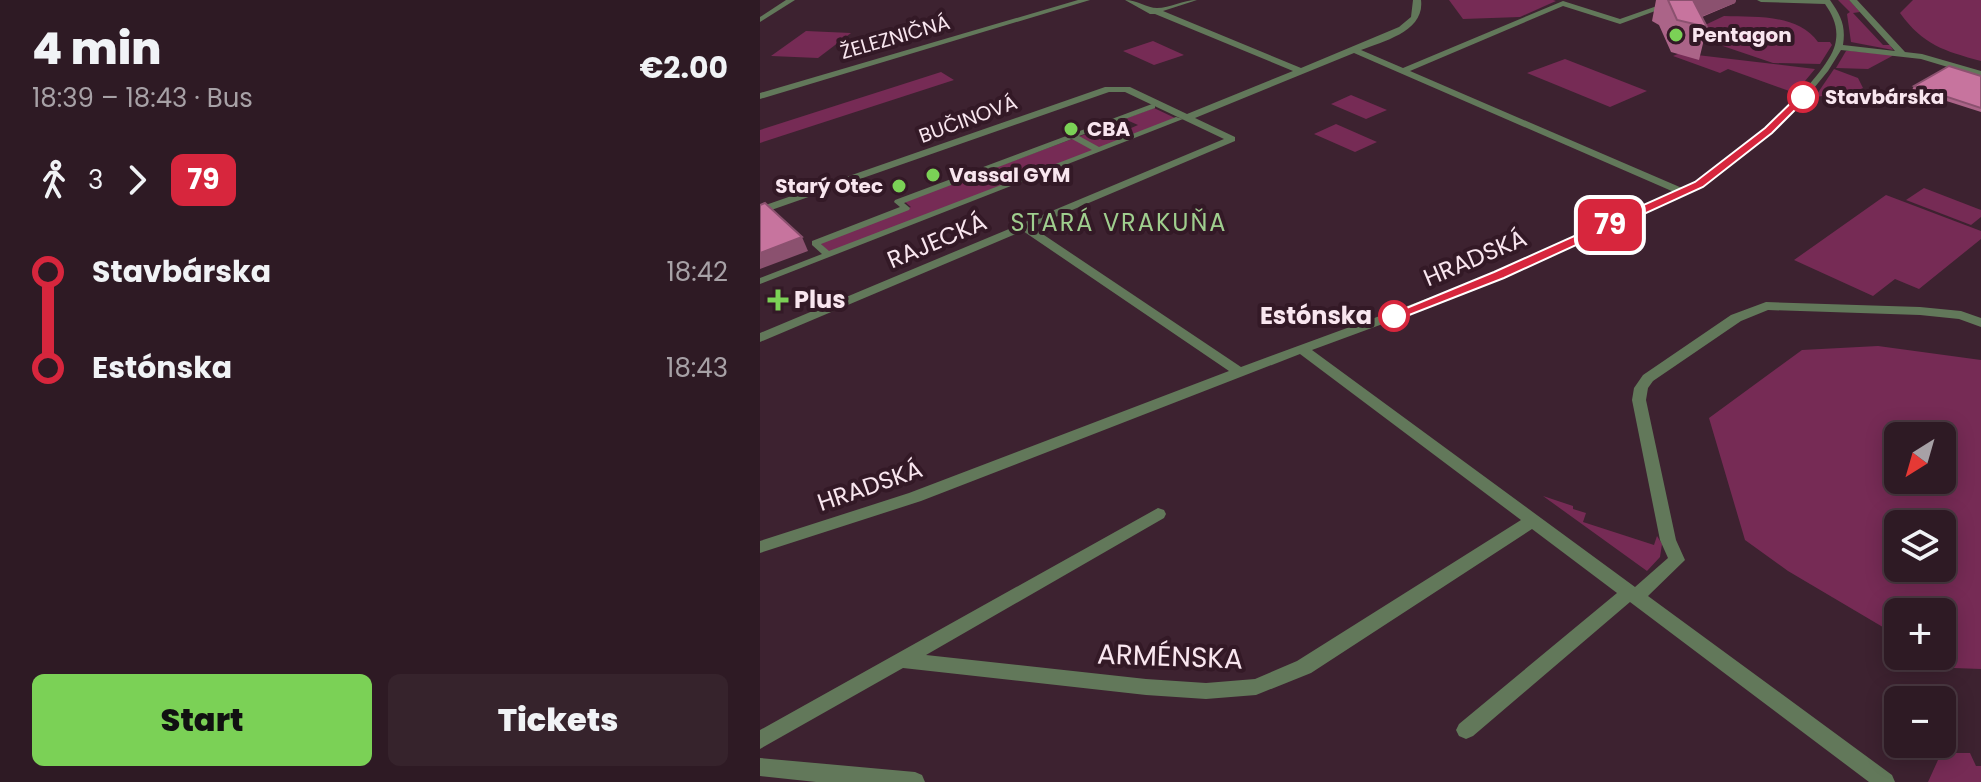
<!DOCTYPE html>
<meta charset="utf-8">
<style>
:root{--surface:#2e1a24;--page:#36232c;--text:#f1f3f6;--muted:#a7a1a6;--line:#493841;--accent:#7bd156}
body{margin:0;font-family:Poppins,sans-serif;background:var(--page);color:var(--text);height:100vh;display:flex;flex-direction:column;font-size:30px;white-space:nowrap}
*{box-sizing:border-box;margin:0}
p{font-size:26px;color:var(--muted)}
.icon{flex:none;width:44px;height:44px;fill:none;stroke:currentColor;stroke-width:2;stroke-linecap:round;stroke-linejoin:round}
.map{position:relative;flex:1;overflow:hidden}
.sheet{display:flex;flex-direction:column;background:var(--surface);width:760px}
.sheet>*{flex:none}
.badge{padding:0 16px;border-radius:12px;font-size:28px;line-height:52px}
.needle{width:52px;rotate:217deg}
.fabs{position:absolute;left:1124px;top:422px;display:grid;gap:16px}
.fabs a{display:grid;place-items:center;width:72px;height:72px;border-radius:12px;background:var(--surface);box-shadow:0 4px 20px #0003,0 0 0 2px var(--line);font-size:40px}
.map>.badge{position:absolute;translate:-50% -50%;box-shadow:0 0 0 4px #fff}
.legs{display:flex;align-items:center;gap:12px;height:88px;padding:0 32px;font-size:26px}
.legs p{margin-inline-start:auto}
.overview{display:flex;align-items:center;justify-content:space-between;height:136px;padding:0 32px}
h1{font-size:44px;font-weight:800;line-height:60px}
.action{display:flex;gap:16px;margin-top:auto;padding:16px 32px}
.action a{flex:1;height:92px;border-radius:12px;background:var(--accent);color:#111;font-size:32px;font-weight:800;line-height:92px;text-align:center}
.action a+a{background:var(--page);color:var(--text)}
ul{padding:0 32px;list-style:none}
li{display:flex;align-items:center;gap:28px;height:96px;font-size:30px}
li i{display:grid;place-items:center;width:12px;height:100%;margin:0 10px;background:currentColor}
li i::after{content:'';width:20px;height:20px;margin:-10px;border:6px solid;border-radius:50%;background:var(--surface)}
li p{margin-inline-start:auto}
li:first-child i{background:linear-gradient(#0000 50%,currentColor 0)}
li:last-child i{background:linear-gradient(currentColor 50%,#0000 0)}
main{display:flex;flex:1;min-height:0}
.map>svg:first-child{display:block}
</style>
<main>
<section class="sheet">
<div class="overview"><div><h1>4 min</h1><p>18:39 – 18:43 · Bus</p></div><b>€2.00</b></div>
<div class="legs"><svg class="icon" aria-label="walk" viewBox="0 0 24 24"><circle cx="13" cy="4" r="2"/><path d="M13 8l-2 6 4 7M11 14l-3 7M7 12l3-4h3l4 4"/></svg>3<svg class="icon" aria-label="forward" viewBox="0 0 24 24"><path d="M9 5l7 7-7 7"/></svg><b class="badge" style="background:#d7263d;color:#fff">79</b></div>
<ul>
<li><i style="color:#d7263d"></i><b>Stavbárska</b><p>18:42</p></li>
<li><i style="color:#d7263d"></i><b>Estónska</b><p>18:43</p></li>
</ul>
<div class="action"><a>Start</a><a>Tickets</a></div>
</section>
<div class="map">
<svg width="1221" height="782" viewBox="0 0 1221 782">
<rect width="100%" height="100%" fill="#3d2230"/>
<g fill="#762b55" fill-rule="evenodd">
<polygon points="689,0 793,0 796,1 760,17 703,19"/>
<polygon points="1078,0 1089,0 1100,12 1093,13 1123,45 1130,45 1133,50 1091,42 1087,14 1090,12"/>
<path d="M1153 0H1221V61C1184 51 1163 45 1140 13Z"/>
<path d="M964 16C996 17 1038 14 1058 42H1070L1072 45 1060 64 1013 63 954 43 945 25Z"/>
<polygon points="46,31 91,33 58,58 11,56"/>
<polygon points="393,41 424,55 394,65 363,51"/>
<polygon points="1086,51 1092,51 1134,55 1108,69 1076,68"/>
<polygon points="920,53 1055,69 1035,93 968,69 960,73 913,56"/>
<polygon points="805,59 887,91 850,107 767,73"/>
<polygon points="1074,69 1098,78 1103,88 1094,92 1055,97"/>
<polygon points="181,72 194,80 0,143 0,130"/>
<polygon points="591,95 627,110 606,119 571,104"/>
<polygon points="394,108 415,118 369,137 362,132 378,125 369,121 352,127 348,125"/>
<polygon points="576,124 617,142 595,152 554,134"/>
<polygon points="345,127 366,138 69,252 60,243 151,207 144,201"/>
<polygon points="1164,188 1221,210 1221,217 1211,225 1146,200"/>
<polygon points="1126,195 1221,231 1221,239 1159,289 1135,279 1113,296 1034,260"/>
<path d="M1118 346 1221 360V669L1194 668 1172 656H1182V612H1138V636L1028 571 985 540 949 418 1042 350ZM1182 436V480H1138V436ZM1182 524V568H1138V524Z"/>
<polygon points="783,496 813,506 813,509 826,513 823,522 894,545 897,536 902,544 900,557 887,571"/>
<polygon points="1188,753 1210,753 1216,766 1221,766 1221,782 1168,782 1178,760"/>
</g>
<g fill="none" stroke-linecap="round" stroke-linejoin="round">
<path fill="#62785a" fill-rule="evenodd" d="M392 104H395V108L319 136 339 147 416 117 423 119 0 284V278L62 254 52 245V241L140 207 134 202 135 200ZM312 139 332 150 69 251 61 244 149 210 150 208 144 203Z"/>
<g fill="#62785a" fill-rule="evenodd">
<polygon points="26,0 35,0 0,22 0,17"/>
<polygon points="318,0 330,0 0,99 0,93"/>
<path d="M365 0C377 0 387 8 397 8 410 8 423 0 437 0L403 11 541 68 639 27 651 17 653 0H661C665 31 624 41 601 50L643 68 803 1 860 19 914 0H925L860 24 803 6 650 71 922 188C959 172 1065 83 1075 45 1079 29 1074 17 1065 4L1001 2 997 0H1070C1081 16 1086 26 1083 45L1135 51 1089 0H1097L1145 52 1162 54 1221 71V77L1161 59 1081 50 1068 71 1040 105 1011 133 937 189 715 290 552 350 875 587 908 558 900 540 872 400 874 388 883 375 971 315 1006 302 1160 307 1201 311 1221 318V327L1199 319 1160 315 1008 310 981 321 893 381 888 388 886 400 916 540 925 560 888 596 1132 775 1135 782H1109L870 602 713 736 706 739 699 736 696 730 699 724 857 593 772 529 551 673 496 695 446 699 386 695 143 668 0 749V730L398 508 404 510 406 514 404 518 166 655 386 679 446 683 495 679 537 661 761 520 540 354 161 501 0 553V541L149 493 469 371 263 231 0 342V333L464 139 365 92H349L0 214V207L345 87H370L427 114 533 71 395 14H390ZM594 53 914 192 707 284 481 367 272 227 475 141V137L435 118Z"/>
<polygon points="0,758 155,772 162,775 165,782 56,782 0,776"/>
</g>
</g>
<g fill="#ab6488">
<polygon points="896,0 976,0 975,3 942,17 947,27 939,60 911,52 899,25 892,21"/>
<polygon points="1221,76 1221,112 1152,90 1154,86"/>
</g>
<g fill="#8b516f">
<polygon points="928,0 976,0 975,3 928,22"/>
<polygon points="42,237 48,251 0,269 0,253"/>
</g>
<g fill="#c7749e" stroke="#8b516f" stroke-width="2">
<polygon points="908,0 933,0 947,27 917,20"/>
<polygon points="1189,66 1221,76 1221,108 1154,86"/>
<polygon points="5,203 42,237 0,253 0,205"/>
</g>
<polygon fill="#d7263d" stroke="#fff" stroke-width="2" points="1040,94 1048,97 1012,133 943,187 744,278 639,319 629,319 627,316 734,272 935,182 1005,128"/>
<g fill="#7bd156" stroke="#331926" stroke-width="3">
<circle cx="916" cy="35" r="8"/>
<circle cx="311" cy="129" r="8"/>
<circle cx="173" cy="175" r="8"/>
<circle cx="139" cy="186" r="8"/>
<path d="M14 288h8v8h8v8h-8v8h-8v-8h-8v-8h8z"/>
</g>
<g fill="#fff" stroke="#d7263d" stroke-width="4">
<circle cx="1043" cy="97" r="14"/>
<circle cx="634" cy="316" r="14"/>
</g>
<g text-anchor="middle" stroke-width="8" stroke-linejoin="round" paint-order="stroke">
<g font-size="20" font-weight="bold" fill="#f9e6ef" stroke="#331926" text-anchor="start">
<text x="932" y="42">Pentagon</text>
<text x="327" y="136">CBA</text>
<text x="189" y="182">Vassal GYM</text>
<text x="123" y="193" text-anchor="end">Starý Otec</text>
</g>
<g font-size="20" fill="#f9e6ef" stroke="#331926">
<text transform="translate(135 37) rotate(-16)" y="7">ŽELEZNIČNÁ</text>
<text transform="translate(208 119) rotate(-20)" y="7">BUČINOVÁ</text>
</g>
<g font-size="20" font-weight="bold" fill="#f9e6ef" stroke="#331926" text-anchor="start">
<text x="1065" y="104">Stavbárska</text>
</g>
<g font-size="24" letter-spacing="2" fill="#9fce8e" stroke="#331926">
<text x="359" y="231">STARÁ VRAKUŇA</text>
</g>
<g font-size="24" fill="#f9e6ef" stroke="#331926">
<text transform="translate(177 241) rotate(-23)" y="8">RAJECKÁ</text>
<text transform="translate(715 258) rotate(-23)" y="8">HRADSKÁ</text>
<text transform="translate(110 486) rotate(-19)" y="8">HRADSKÁ</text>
</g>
<g font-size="24" font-weight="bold" fill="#f9e6ef" stroke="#331926" text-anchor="start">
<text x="34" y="308">Plus</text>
</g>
<g font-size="24" font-weight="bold" fill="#f9e6ef" stroke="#331926" text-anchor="end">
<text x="612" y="324">Estónska</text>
</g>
<g font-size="28" fill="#f9e6ef" stroke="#331926">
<text transform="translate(410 656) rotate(2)" y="10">ARMÉNSKA</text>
</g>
</g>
</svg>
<div class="fabs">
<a><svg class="needle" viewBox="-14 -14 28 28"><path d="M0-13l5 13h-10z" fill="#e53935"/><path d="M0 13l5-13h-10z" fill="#a7a1a6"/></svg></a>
<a><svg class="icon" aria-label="layers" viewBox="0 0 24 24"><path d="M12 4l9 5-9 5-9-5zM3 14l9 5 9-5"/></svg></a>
<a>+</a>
<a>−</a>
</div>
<b class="badge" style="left:850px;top:225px;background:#d7263d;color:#fff">79</b>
</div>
</main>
